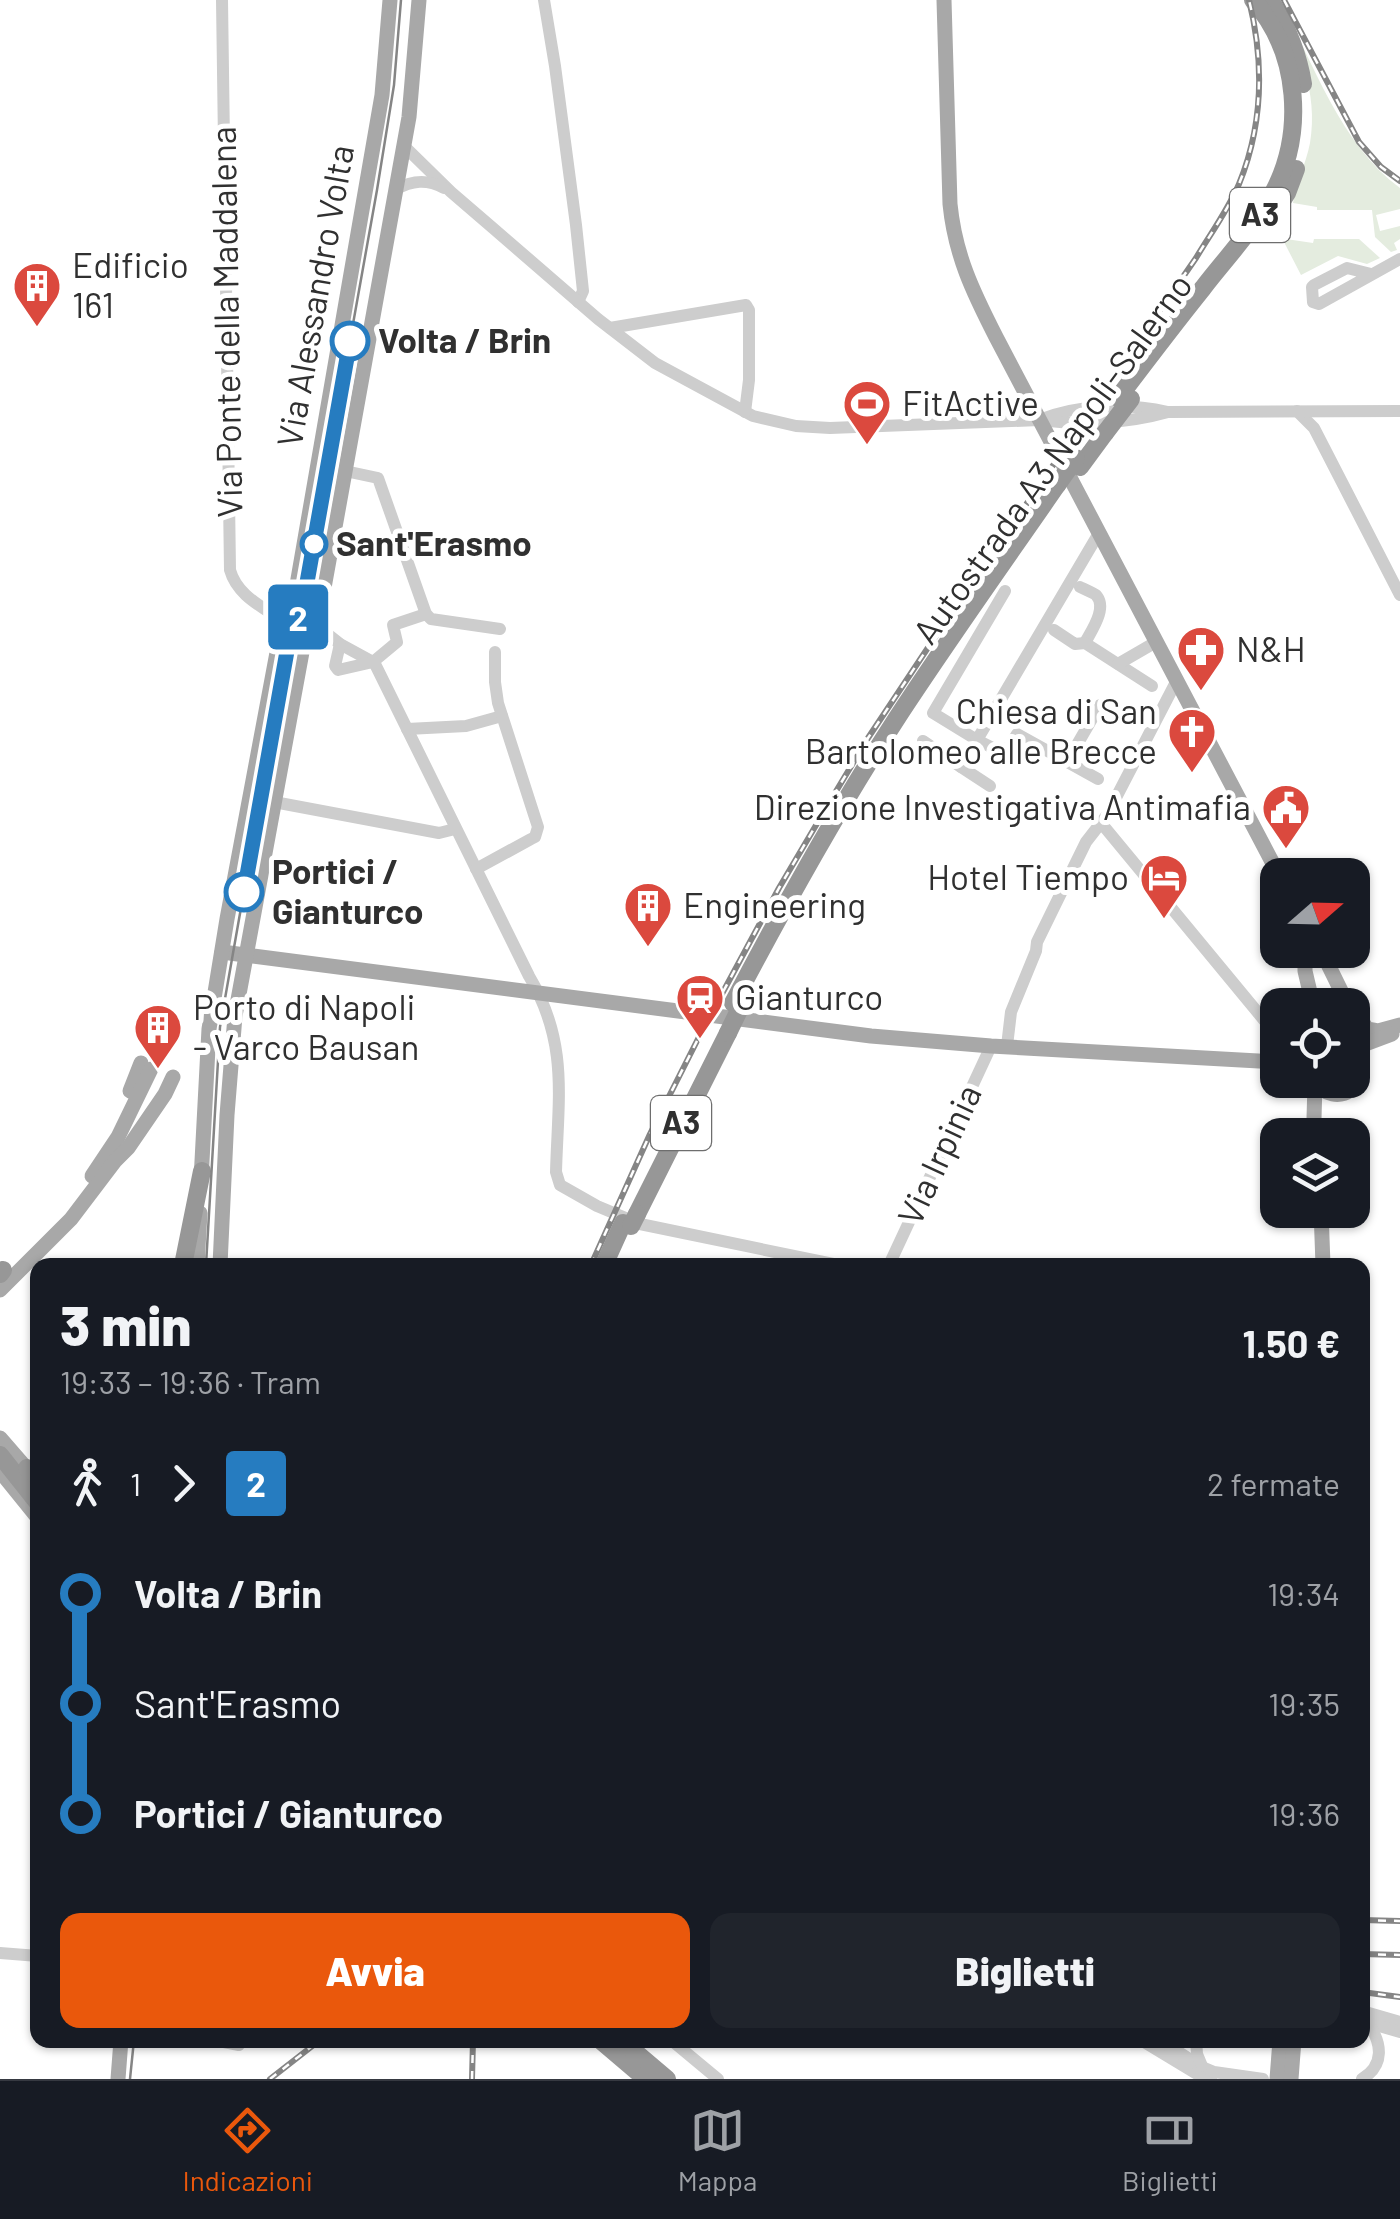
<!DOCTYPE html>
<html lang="it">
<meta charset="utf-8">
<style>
:root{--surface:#171b24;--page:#20242c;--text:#f1f3f6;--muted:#9ea1a6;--line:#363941;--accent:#ea580c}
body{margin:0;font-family:Barlow,sans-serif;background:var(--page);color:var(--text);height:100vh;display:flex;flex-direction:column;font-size:38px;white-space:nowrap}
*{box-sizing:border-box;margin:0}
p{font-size:32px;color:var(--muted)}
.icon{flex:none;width:55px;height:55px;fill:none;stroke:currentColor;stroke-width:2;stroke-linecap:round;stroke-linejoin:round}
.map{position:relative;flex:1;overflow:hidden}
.panel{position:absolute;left:30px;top:1258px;width:1340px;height:790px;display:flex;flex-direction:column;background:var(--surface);border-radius:20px;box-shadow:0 2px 8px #0004}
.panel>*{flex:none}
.badge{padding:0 20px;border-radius:8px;font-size:35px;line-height:65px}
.needle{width:65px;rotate:70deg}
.buttons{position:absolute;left:1260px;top:858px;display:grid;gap:20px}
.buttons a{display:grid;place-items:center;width:110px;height:110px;border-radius:20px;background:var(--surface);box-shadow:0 2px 8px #0004;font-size:50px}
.map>.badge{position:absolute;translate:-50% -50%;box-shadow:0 0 0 5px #fff}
.legs{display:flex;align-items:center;gap:15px;height:110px;padding:0 30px;font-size:32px}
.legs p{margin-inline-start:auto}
.overview{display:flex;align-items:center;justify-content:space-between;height:170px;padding:0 30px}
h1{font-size:55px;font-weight:800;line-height:75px}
.cta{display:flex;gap:20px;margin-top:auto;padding:20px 30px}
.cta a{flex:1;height:115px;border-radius:20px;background:var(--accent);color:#fff;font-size:40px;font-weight:800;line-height:115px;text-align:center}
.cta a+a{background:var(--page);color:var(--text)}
ul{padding:0 30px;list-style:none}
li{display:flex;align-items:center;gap:35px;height:110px;font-size:38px}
li i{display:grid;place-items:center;width:15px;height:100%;margin:0 12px;background:currentColor}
li i::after{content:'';width:25px;height:25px;margin:-12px;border:8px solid;border-radius:50%;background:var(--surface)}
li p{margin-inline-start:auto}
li:first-child i{background:linear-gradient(#0000 50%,currentColor 0)}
li:last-child i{background:linear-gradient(currentColor 50%,#0000 0)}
.tab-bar{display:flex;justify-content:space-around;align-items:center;height:140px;border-top:2px solid var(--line);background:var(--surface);font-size:28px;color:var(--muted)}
.tab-bar a{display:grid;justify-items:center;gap:5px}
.tab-bar .active{color:var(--accent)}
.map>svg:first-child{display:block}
</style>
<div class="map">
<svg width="1400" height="2079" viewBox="0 0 1400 2079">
<rect width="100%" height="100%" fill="#fff"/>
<g fill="#e4ecdf">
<path d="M1280 0C1313 63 1341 145 1400 188V209L1376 215 1380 231 1400 226V239L1394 243 1397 250 1391 252 1375 237 1372 210H1317V207L1293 203C1296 182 1306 164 1310 143 1319 92 1297 46 1280 0Z"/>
<polygon points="1286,239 1313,243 1314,239 1359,239 1380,258 1367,264 1338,256 1301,275 1284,242"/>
</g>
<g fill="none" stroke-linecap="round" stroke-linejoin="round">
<g stroke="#cdcdcd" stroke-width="12">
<path d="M222 0 230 570C237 595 261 606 281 620"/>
<polyline points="544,0 555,66 576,225 583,291 578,302"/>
<path d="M403 145 451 192 494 229 598 319 655 363 753 416 796 426 830 428 1039 420C1078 404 1128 403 1168 412"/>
<path d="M395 190C412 180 427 179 444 188"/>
<polyline points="1371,274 1347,268 1314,285 1312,287 1313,302 1319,304 1400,259"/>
<polyline points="610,328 746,305 749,310 749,380 745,412"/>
<polyline points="1297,411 1314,428 1400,595"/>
<path d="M1042 420C1082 426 1129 423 1168 412L1400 411"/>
<polyline points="345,471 378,478 426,614"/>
<path d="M1080 587C1082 588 1095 594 1096 595 1108 608 1091 631 1085 643"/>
<polyline points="1005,591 933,713 977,740 1005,754 1017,734 1098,779"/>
<path d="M316 625 340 644 373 662 376 666 529 976C569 1043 558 1098 556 1172L560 1185 597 1206 640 1224 838 1265"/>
<polyline points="1054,630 1075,644 1085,643 1152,686"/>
<polyline points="340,644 335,666 338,670 373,662 397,642 393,625 426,614 431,619 500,629"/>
<polyline points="1118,664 1156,642"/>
<polyline points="407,729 466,726 502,716"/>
<polyline points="923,741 961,767 1099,533"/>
<polyline points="1067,762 1100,705"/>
<polyline points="961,767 990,786"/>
<polyline points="274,802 439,833 455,829"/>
<polyline points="1102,824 1278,1037"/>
<polyline points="476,869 531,839 535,837 538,827 498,703 495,682 495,652"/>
<polyline points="1007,1046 1011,1012 1036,951 1037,942 1086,842 1107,815 1177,680"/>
<polyline points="889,1265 991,1046"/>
<polyline points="0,1953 38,1956"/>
<polyline points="1362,2011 1400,2022"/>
<polyline points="1369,2023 1400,2032"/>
<polyline points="214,2040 239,2045"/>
<polyline points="671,2040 718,2079"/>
<polyline points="1141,2040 1197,2074 1211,2079"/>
<polyline points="1160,2040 1202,2067 1214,2072 1263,2079"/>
<polyline points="1196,2040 1197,2054 1202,2066"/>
<path d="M1362 2079C1385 2065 1382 2043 1368 2023"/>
</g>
<g stroke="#a8a8a8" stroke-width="15">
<path d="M944 0 950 204C955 255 973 292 996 337L1279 875"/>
<circle cx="299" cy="619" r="18"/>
<polyline points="294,602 382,95 390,0"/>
<polyline points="316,613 324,588 409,117 419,0"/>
<polyline points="1305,950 1305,971 1313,1005"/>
<polyline points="1321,950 1348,1005"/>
<polyline points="222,952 871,1036 991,1046 1278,1062"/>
<polyline points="1352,1006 1367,1029 1378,1031 1400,1025"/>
<polyline points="1352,1049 1392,1034"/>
<path d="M1313 1080C1336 1113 1377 1083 1352 1051"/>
<polyline points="1315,1084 1314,1118 1317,1135"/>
<polyline points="130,1091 141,1063"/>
<polyline points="92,1176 118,1137 151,1069"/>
<polyline points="201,1180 209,1029 227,919 282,626"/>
<polyline points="1321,1210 1323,1265"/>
<polyline points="197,1265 200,1213"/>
<polyline points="220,1265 227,1115 235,1016 305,636"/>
<polyline points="0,1290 71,1219 115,1161 128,1148 165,1094 173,1077"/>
<polyline points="0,1438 33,1476"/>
<polyline points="0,1471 38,1518"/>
<polyline points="118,2079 121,2040"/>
<polyline points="1277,2079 1280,2040"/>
<polyline points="1291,2079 1294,2040"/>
</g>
<g stroke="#979797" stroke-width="18">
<path d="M1270 0C1287 26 1298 53 1303 84"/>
<polyline points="1267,225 1287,193 1296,169"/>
<path d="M1118 398C1146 361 1174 324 1203 288 1226 258 1254 229 1272 195 1305 134 1300 53 1253 0"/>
<polyline points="1080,467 1105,433"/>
<path d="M733 1003C784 906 837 810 897 718 948 640 1003 563 1057 485"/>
<polyline points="637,1214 728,1033"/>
<polyline points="183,1265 202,1171"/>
<polyline points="604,1265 623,1223"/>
<polyline points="0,1274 3,1270"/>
<polyline points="0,1455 38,1503"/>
<polyline points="27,1468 38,1476"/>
<polyline points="600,2040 646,2079"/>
<polyline points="621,2040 667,2079"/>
</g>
<g stroke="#858585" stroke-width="2.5">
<polyline points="206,1265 220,1027 287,647 305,592 377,190 394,85 401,0"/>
<polyline points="130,2079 134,2040"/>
</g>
<g stroke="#858585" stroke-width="6">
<g id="rail">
<polyline points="1284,0 1359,142 1381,167 1400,181"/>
<path d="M591 1265 650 1134 703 1029 779 888 835 793 868 738 943 625 1196 258C1211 233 1228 210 1239 184 1263 125 1264 61 1249 0"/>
<polyline points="1362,1920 1400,1921"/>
<polyline points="1362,1954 1400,1955"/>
<polyline points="1362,1992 1400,1997"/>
<polyline points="270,2079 320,2040"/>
<polyline points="472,2079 473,2040"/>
</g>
</g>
<use href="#rail" stroke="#fff" stroke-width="2.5" stroke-dasharray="8" stroke-linecap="butt"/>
<g stroke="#979797" stroke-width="18">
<polyline points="1105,433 1131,399"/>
<polyline points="1057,485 1076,458"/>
<polyline points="728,1033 742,1004"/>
<polyline points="631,1226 637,1214"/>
</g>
</g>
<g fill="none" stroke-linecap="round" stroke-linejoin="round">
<g stroke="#fff" stroke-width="22">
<polyline id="line-1" points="244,892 289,640 300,614 306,588 350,341"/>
</g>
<use href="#line-1" stroke="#267cc0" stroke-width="15"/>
</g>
<defs>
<g id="building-pin" transform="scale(2.5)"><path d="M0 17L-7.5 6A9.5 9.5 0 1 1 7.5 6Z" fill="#db493e" stroke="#fff"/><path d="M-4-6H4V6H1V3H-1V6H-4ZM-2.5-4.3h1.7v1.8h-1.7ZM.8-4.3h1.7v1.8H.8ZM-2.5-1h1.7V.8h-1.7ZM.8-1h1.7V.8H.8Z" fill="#fff"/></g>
<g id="stadium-pin" transform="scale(2.5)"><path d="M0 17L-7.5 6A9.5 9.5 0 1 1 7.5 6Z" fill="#db493e" stroke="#fff"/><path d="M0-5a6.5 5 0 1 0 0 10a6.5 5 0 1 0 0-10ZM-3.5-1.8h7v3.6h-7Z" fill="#fff"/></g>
<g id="pharmacy-pin" transform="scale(2.5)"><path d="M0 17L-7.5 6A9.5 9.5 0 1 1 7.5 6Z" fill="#db493e" stroke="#fff"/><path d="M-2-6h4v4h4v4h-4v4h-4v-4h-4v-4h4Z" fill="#fff"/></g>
<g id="church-pin" transform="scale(2.5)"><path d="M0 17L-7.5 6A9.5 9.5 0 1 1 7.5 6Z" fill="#db493e" stroke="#fff"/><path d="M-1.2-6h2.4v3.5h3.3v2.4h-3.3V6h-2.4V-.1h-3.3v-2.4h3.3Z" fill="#fff"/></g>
<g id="civic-pin" transform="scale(2.5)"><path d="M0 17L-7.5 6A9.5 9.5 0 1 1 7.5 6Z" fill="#db493e" stroke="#fff"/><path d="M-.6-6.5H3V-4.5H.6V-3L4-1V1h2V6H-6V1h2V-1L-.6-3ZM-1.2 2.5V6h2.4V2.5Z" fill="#fff"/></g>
<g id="hotel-pin" transform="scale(2.5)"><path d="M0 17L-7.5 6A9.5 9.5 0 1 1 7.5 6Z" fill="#db493e" stroke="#fff"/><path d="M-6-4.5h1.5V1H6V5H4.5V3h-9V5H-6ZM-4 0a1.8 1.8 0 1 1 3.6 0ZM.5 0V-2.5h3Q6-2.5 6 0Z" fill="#fff"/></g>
<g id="station-pin" transform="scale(2.5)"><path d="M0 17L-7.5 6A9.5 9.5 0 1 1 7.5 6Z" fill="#db493e" stroke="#fff"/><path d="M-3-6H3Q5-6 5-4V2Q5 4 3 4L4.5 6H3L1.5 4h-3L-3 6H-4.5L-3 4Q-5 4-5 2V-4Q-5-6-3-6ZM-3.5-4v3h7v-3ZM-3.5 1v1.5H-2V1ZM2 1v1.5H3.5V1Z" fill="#fff"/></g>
</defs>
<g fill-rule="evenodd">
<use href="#building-pin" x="37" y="286"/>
<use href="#stadium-pin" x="867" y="404"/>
<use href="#pharmacy-pin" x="1201" y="650"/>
<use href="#church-pin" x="1192" y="732"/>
<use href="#civic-pin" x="1286" y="808"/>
<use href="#hotel-pin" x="1164" y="878"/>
<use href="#building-pin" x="648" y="906"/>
<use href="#station-pin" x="700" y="998"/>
<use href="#building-pin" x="158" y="1028"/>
</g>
<g fill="#fff" stroke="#267cc0" stroke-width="5">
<circle cx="350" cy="341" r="18"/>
<circle cx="314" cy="544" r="12"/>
<circle cx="244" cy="892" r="18"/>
</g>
<g text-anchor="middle" stroke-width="10" stroke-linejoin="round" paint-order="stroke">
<g fill="#fff" stroke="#6e6e6e" stroke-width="2.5">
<rect x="1230" y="188" width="60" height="54" rx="8"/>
<rect x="651" y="1096" width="60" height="54" rx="8"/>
</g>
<g font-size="32" font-weight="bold" fill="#303030">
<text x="1260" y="226">A3</text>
<text x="681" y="1134">A3</text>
</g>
<g font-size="35" fill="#303030" stroke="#fff" text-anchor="start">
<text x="72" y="278">Edificio<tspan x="72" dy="40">161</tspan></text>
<text x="902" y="416">FitActive</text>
<text x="1236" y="662">N&amp;H</text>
<text x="1157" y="724" text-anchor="end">Chiesa di San<tspan x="1157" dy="40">Bartolomeo alle Brecce</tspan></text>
<text x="1251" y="820" text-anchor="end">Direzione Investigativa Antimafia</text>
<text x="1129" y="890" text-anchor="end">Hotel Tiempo</text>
<text x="683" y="918">Engineering</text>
<text x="735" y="1010">Gianturco</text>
<text x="193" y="1020">Porto di Napoli<tspan x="193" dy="40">- Varco Bausan</tspan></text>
</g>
<g font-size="35" fill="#303030" stroke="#fff">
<text transform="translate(316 296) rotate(-80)" y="12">Via Alessandro Volta</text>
<text transform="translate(227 322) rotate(-91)" y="12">Via Ponte della Maddalena</text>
<text transform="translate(1053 459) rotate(-54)" y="12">Autostrada A3 Napoli-Salerno</text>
<text transform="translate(940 1155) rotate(-65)" y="12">Via Irpinia</text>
</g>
<g font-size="35" font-weight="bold" fill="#303030" stroke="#fff" text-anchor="start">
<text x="378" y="353">Volta / Brin</text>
<text x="336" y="556">Sant'Erasmo</text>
<text x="272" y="884">Portici /<tspan x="272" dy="40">Gianturco</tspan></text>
</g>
</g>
</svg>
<div class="buttons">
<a><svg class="needle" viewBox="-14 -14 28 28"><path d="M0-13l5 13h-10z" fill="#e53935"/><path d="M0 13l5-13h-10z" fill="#9ea1a6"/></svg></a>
<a><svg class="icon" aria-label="locate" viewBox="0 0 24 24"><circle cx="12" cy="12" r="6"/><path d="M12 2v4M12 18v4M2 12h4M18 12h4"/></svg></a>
<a><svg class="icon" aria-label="layers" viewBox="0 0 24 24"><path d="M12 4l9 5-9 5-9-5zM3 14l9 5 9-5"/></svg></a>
</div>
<b class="badge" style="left:298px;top:617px;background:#267cc0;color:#fff">2</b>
<section class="panel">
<div class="overview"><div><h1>3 min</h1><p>19:33 – 19:36 · Tram</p></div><b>1.50 €</b></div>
<div class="legs"><svg class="icon" aria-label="walk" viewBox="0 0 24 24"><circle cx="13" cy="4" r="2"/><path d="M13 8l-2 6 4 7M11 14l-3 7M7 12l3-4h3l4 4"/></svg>1<svg class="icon" aria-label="forward" viewBox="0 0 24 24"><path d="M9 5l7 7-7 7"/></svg><b class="badge" style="background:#267cc0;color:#fff">2</b><p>2 fermate</p></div>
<ul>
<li><i style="color:#267cc0"></i><b>Volta / Brin</b><p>19:34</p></li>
<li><i style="color:#267cc0"></i><span>Sant'Erasmo</span><p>19:35</p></li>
<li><i style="color:#267cc0"></i><b>Portici / Gianturco</b><p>19:36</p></li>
</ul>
<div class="cta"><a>Avvia</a><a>Biglietti</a></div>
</section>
</div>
<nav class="tab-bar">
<a class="active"><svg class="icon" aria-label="directions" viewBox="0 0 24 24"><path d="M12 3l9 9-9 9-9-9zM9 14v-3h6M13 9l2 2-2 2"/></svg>Indicazioni</a>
<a><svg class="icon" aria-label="map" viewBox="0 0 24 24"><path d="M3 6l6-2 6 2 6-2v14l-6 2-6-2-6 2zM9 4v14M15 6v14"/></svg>Mappa</a>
<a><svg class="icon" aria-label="tickets" viewBox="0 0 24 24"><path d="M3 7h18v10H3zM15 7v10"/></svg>Biglietti</a>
</nav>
